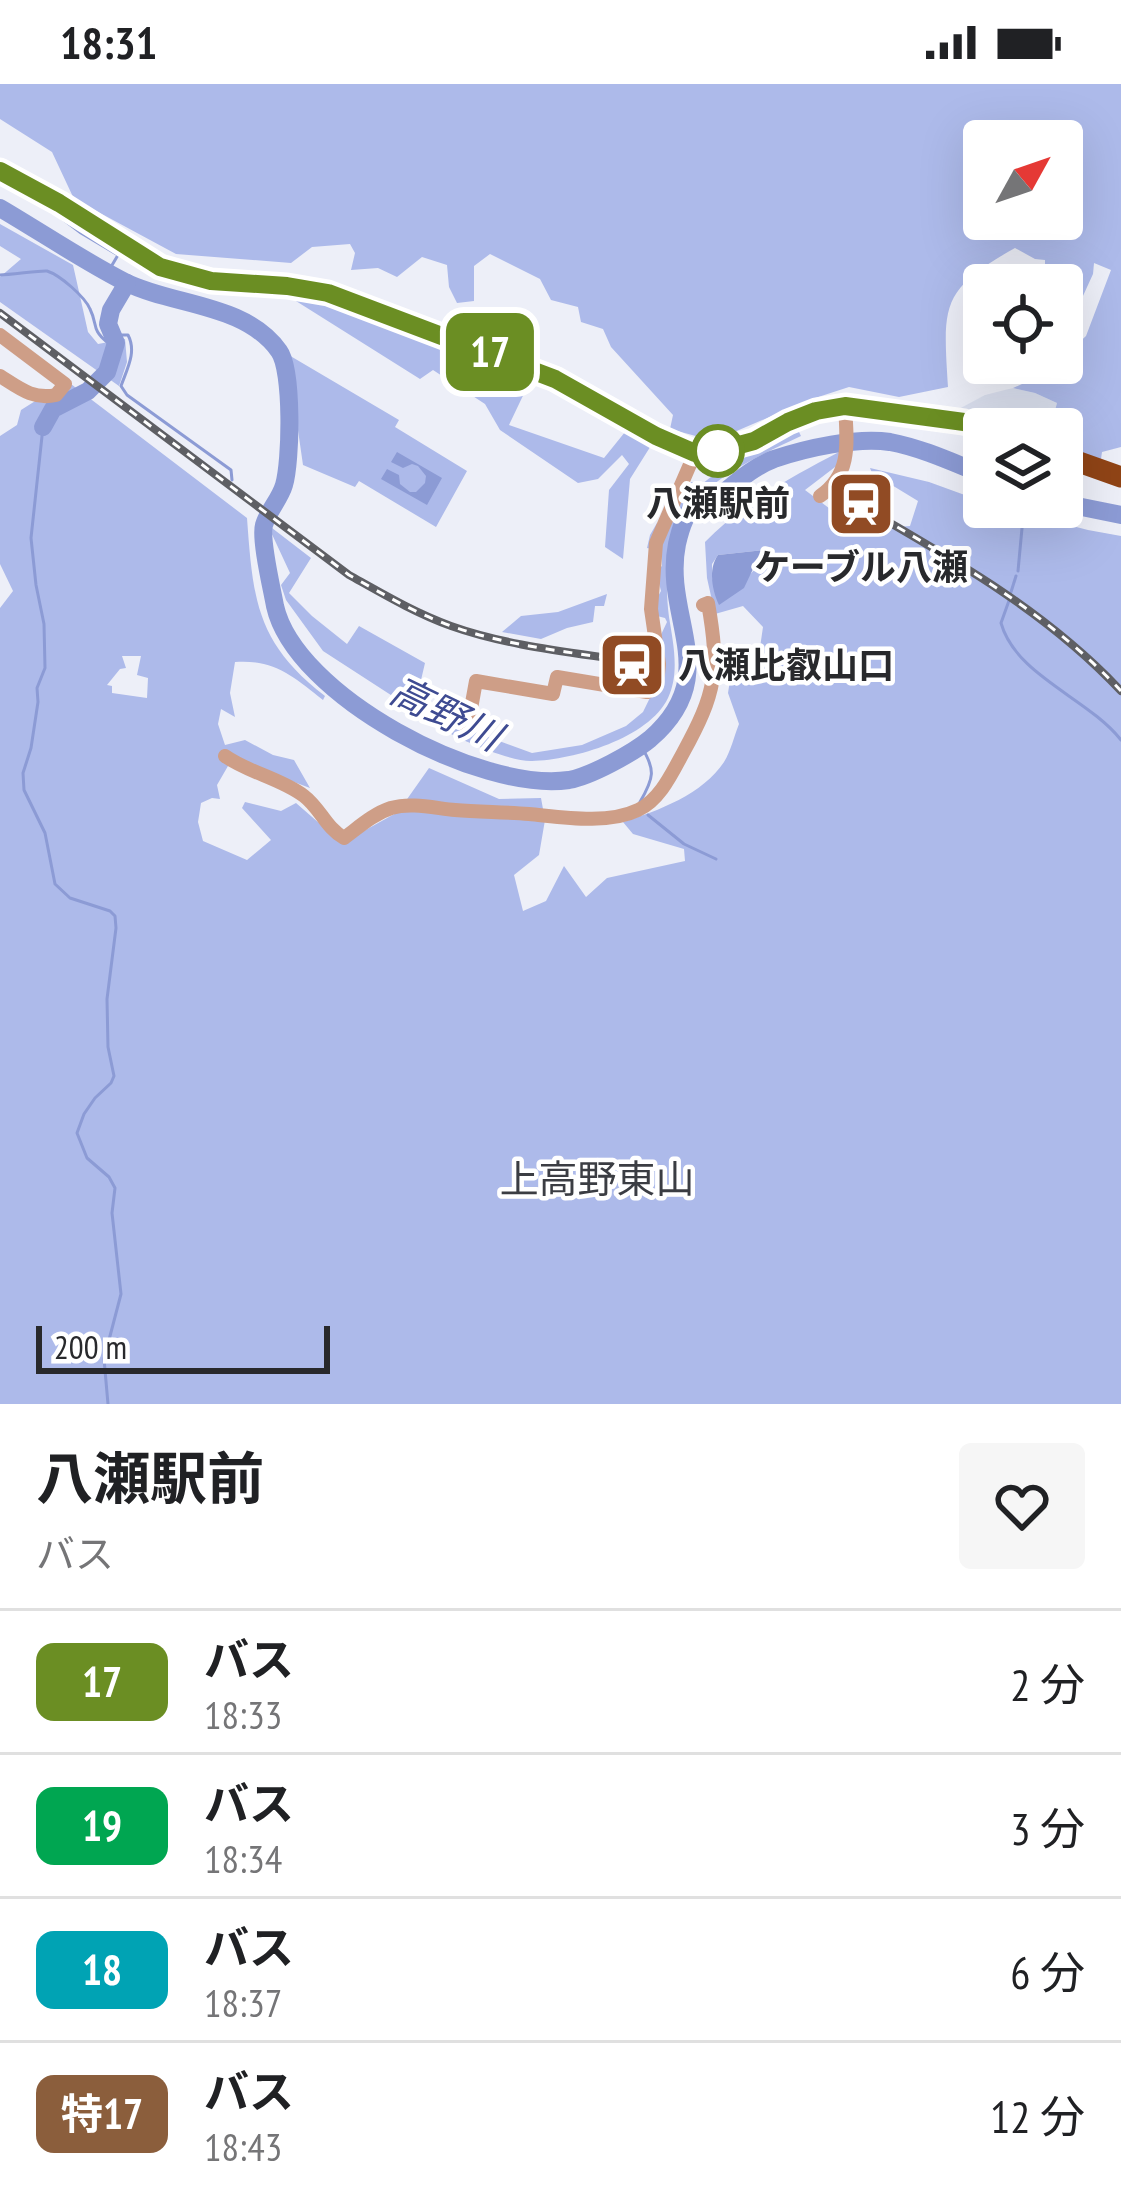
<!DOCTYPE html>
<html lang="ja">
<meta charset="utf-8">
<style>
:root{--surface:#fff;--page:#f6f6f6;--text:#202124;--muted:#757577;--line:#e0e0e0}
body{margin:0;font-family:"PT Sans Narrow","Noto Sans JP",sans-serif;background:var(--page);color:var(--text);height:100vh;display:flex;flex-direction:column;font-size:45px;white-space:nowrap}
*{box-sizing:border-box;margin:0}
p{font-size:39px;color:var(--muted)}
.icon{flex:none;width:66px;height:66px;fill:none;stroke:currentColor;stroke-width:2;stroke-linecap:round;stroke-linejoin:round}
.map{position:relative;height:1320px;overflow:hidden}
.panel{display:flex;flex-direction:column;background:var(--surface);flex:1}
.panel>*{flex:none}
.badge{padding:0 24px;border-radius:18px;font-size:42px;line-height:78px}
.needle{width:78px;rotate:50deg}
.controls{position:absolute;left:963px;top:36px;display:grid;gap:24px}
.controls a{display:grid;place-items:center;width:120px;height:120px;border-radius:12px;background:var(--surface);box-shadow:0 12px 48px #0002;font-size:60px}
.scale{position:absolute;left:36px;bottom:30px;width:294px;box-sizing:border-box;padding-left:12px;border:6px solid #28292c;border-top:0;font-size:33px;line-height:42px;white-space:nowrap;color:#28292c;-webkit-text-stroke:9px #fff;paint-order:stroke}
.map>.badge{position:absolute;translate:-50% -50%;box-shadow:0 0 0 6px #fff}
.round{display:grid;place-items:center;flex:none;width:126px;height:126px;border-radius:12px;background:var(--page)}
.head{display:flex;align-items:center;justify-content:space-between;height:204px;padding:0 36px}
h1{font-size:57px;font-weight:700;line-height:90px}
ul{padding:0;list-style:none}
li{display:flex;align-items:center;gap:36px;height:144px;padding:0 36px;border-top:3px solid var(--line)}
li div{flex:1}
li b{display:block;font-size:45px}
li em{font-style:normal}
li .badge{min-width:132px;font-weight:700;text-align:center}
.status{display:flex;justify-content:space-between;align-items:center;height:84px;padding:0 60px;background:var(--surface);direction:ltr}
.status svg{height:33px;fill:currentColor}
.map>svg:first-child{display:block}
</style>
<div class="status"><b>18:31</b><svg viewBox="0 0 49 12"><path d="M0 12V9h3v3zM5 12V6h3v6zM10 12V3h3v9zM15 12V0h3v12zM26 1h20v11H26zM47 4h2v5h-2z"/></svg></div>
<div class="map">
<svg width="1121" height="1320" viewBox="0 0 1121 1320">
<rect width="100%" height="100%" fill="#edeff8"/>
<polygon fill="#dce1f0" points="1013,304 1035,309 1057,319 1050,345 1014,345 986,333 955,327 985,311"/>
<g fill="#adbaea" fill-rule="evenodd">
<path d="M0 0H1121V363L1102 368 1101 375 1062 363V345H1050L1057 319 1035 309 1013 304 1061 282 1071 266 1086 252 1111 186 1094 179 1093 190 1067 247H1062V201H1045V176L1035 175 1015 164C940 206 943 221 948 303L899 313 849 303 809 316 725 352 703 354 670 345 673 331 611 263 603 245 581 238 578 223 551 216 540 195 490 170 474 182V217L457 219 449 203 447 181 422 173 397 193 378 184 351 186 355 169 350 160 312 163 291 179 176 170 74 115 52 68 0 35ZM984 57H1062V135H984Z"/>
<polygon points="0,140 73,181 88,248 98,260 125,255 127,278 119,302 0,218 0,193 21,175 0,162"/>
<path d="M288 212C372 230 450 265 529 299L509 341 604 374 625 348 652 360 630 395 623 475 605 463 609 406 629 380 622 371 598 395 578 399 500 346 485 320 433 286 420 295Z"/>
<polygon points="287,270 399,336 395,343 467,387 436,443 359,397 355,403 303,381"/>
<path d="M67 297 247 434C253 515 256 559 325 612L323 616C294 593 274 575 235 578L230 609 235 633 221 625 218 640 225 661 245 656 273 671 294 676 310 704 238 677 228 682 217 701 220 715 212 714 201 719 198 738 203 757 247 776 271 756 242 724 245 718 281 727 296 719 342 759 398 728 429 684 499 715 541 714 545 736 539 771 514 791 523 827 546 817 564 782 586 813 607 794 685 777 684 765 633 750 623 738C658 727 703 710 724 678 731 667 734 652 739 640L728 609 731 590 757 584 763 543 743 522 715 530 707 494 705 458C746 417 788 395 839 368V380L805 406 858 446 910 442 918 417 872 389 870 384 929 398 984 418V423H999L1088 446 1121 452V1320H0V524L13 507 0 480V352L17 341 21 326ZM764 466 763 476 730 513 712 495V480L718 471ZM122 572H141L137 591 148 594 147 614 112 609V602L107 601 120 585 126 584Z"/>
<path d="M797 344 801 352C759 372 707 394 682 435 666 462 665 503 669 533 673 558 680 589 668 614 649 654 574 676 532 677 509 678 451 652 431 639L434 633 532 669 582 661 626 642 643 628 663 587 659 555 667 538 665 534 657 532 656 516 661 507 656 487 662 482 661 467 647 464 650 451 657 439 666 440 679 406 691 398 702 400 721 385Z"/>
<polygon points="272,444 311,474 289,509 312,532 347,560 359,542 425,579 414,626 323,567 286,516 281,501 290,489 270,446"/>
<polygon points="607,510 604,522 595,522 593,538 567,544 541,555 502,548 521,532 558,528"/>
</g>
<g fill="#8c9bd5">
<polygon points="397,368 442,394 427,421 381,395 387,385 399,391 400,400 410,408 416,408 425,399 426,392 418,382 412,380 403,384 391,378"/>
<path d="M765 466 763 476 753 485 744 504 719 521C712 506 708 485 718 471Z"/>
</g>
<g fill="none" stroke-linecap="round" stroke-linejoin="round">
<g stroke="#8c9bd5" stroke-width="3">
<polyline points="56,130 81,149 118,171 108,188"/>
<path d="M0 191C10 191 43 186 47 187 60 191 85 213 90 225 98 241 91 245 107 258L120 251H128C137 268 127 285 121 302L127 311 231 386 232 396"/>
<polyline points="43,343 31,454 36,501 44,540 45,584 37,604 38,618 31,664 23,689 24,706 45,749 55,800 70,814 110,827 115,832 116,844 107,915 108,963 114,992 111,999 95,1014 84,1030 77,1049 87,1074 109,1093 115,1104 112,1129 121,1210 104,1275 108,1320"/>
<polyline points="1018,487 1024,423"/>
<polyline points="1011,508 1016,492"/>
<path d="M1011 511 1001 539C1016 592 1088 614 1121 656"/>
<path d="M640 718C654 694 656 686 641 662"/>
<polyline points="648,731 684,760 716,775"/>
</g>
<g stroke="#8c9bd5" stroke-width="18">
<path d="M0 124C41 148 82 176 125 198 173 222 245 219 279 267 293 286 291 378 284 401 280 415 268 427 264 441 260 455 272 505 275 522 295 612 481 709 569 696 591 692 633 669 650 655 725 590 662 534 677 460 680 447 685 427 697 420 706 416 713 417 722 410 738 397 755 382 774 375 807 364 856 353 890 358 922 364 954 379 984 391"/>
<polyline points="43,343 53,325 88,307 107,288 116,259 108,240 111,226 127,199"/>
<polyline points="1062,419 1121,431"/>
</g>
<g stroke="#ce9e87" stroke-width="14">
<path d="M0 251 65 300 56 311C33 316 19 304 0 292"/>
<path d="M820 412C852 390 847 358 845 322"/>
<polyline points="417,604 421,623 468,641 476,597 553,610 557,593 647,608 658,590 659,580 651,525 656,459 695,369"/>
<path d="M225 672C249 689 280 694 304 712 320 724 326 744 344 754 359 743 373 730 391 724 411 718 434 724 455 726 479 728 504 728 529 730 561 733 607 741 638 726 660 716 672 689 683 669 716 609 720 587 708 519L703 521"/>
</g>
<g stroke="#904416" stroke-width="21">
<polyline points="0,87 59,119 160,183 211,197 287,202 329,209 555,295 656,352 695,369 721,366 755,357 787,338 816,327 845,322 964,338 984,345"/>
<polyline points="1062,372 1121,393"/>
</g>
<g stroke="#5e5f64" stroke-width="8">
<g id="rail">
<path d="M0 229 349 491C383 510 415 529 451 542 513 564 582 569 647 580"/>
<path d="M866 425C958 478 1048 529 1121 607"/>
</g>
</g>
<use href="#rail" stroke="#fff" stroke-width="3" stroke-dasharray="9" stroke-linecap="butt"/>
</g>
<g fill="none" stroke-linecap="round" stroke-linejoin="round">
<g stroke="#fff" stroke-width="27">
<polyline id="line" points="0,87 59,119 160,183 211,197 287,202 328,209 555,295 656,352 695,369 721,366 754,357 788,338 816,327 845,322 964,338 984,345"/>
</g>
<use href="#line" stroke="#6b8e23" stroke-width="18"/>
</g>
<defs>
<g id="station-square" transform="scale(3.45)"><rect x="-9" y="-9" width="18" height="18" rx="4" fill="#914b24" stroke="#fff"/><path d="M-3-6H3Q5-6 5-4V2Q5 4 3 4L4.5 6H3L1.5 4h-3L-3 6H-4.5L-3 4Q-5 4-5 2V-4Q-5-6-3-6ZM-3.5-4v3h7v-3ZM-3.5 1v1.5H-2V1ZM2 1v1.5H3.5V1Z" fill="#fff"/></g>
</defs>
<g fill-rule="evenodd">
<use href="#station-square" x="861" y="420"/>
<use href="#station-square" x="632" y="581"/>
</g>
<circle fill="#fff" stroke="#6b8e23" stroke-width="6" cx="718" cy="367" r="24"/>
<g text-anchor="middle" stroke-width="9" stroke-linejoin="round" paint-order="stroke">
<g font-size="36" font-weight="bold" fill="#28292c" stroke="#fff">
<text x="718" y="432">八瀬駅前</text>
</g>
<g font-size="36" font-weight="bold" fill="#28292c" stroke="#fff">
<text x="861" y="496">ケーブル八瀬</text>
<text x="678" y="594" text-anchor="start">八瀬比叡山口</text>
</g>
<g font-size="39" font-style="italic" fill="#3e4b92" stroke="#fff">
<text transform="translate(446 629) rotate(26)" y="14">高野川</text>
</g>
<g font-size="39" fill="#3b3d43" stroke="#fff">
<text x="597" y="1109">上高野東山</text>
</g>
</g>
</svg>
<div class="controls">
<a><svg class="needle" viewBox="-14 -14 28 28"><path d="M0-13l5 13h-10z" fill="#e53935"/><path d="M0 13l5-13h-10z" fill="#757577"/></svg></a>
<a><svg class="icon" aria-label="locate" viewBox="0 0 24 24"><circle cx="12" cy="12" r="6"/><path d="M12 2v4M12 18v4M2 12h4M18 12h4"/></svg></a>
<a><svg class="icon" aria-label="layers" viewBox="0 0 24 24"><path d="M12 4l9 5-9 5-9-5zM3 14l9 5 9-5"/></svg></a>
</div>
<div class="scale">200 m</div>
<b class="badge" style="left:490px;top:268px;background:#6b8e23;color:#fff">17</b>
</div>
<section class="panel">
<div class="head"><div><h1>八瀬駅前</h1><p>バス</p></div><a class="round"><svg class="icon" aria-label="heart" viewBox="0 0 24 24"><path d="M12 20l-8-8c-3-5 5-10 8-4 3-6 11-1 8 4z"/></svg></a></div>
<ul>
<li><span class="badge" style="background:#6b8e23;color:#fff">17</span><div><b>バス</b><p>18:33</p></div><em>2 分</em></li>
<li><span class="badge" style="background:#00a651;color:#fff">19</span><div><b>バス</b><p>18:34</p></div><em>3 分</em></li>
<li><span class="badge" style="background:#00a3b4;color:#fff">18</span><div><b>バス</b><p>18:37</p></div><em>6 分</em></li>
<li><span class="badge" style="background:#8b5e3c;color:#fff">特17</span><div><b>バス</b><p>18:43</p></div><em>12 分</em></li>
</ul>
</section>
